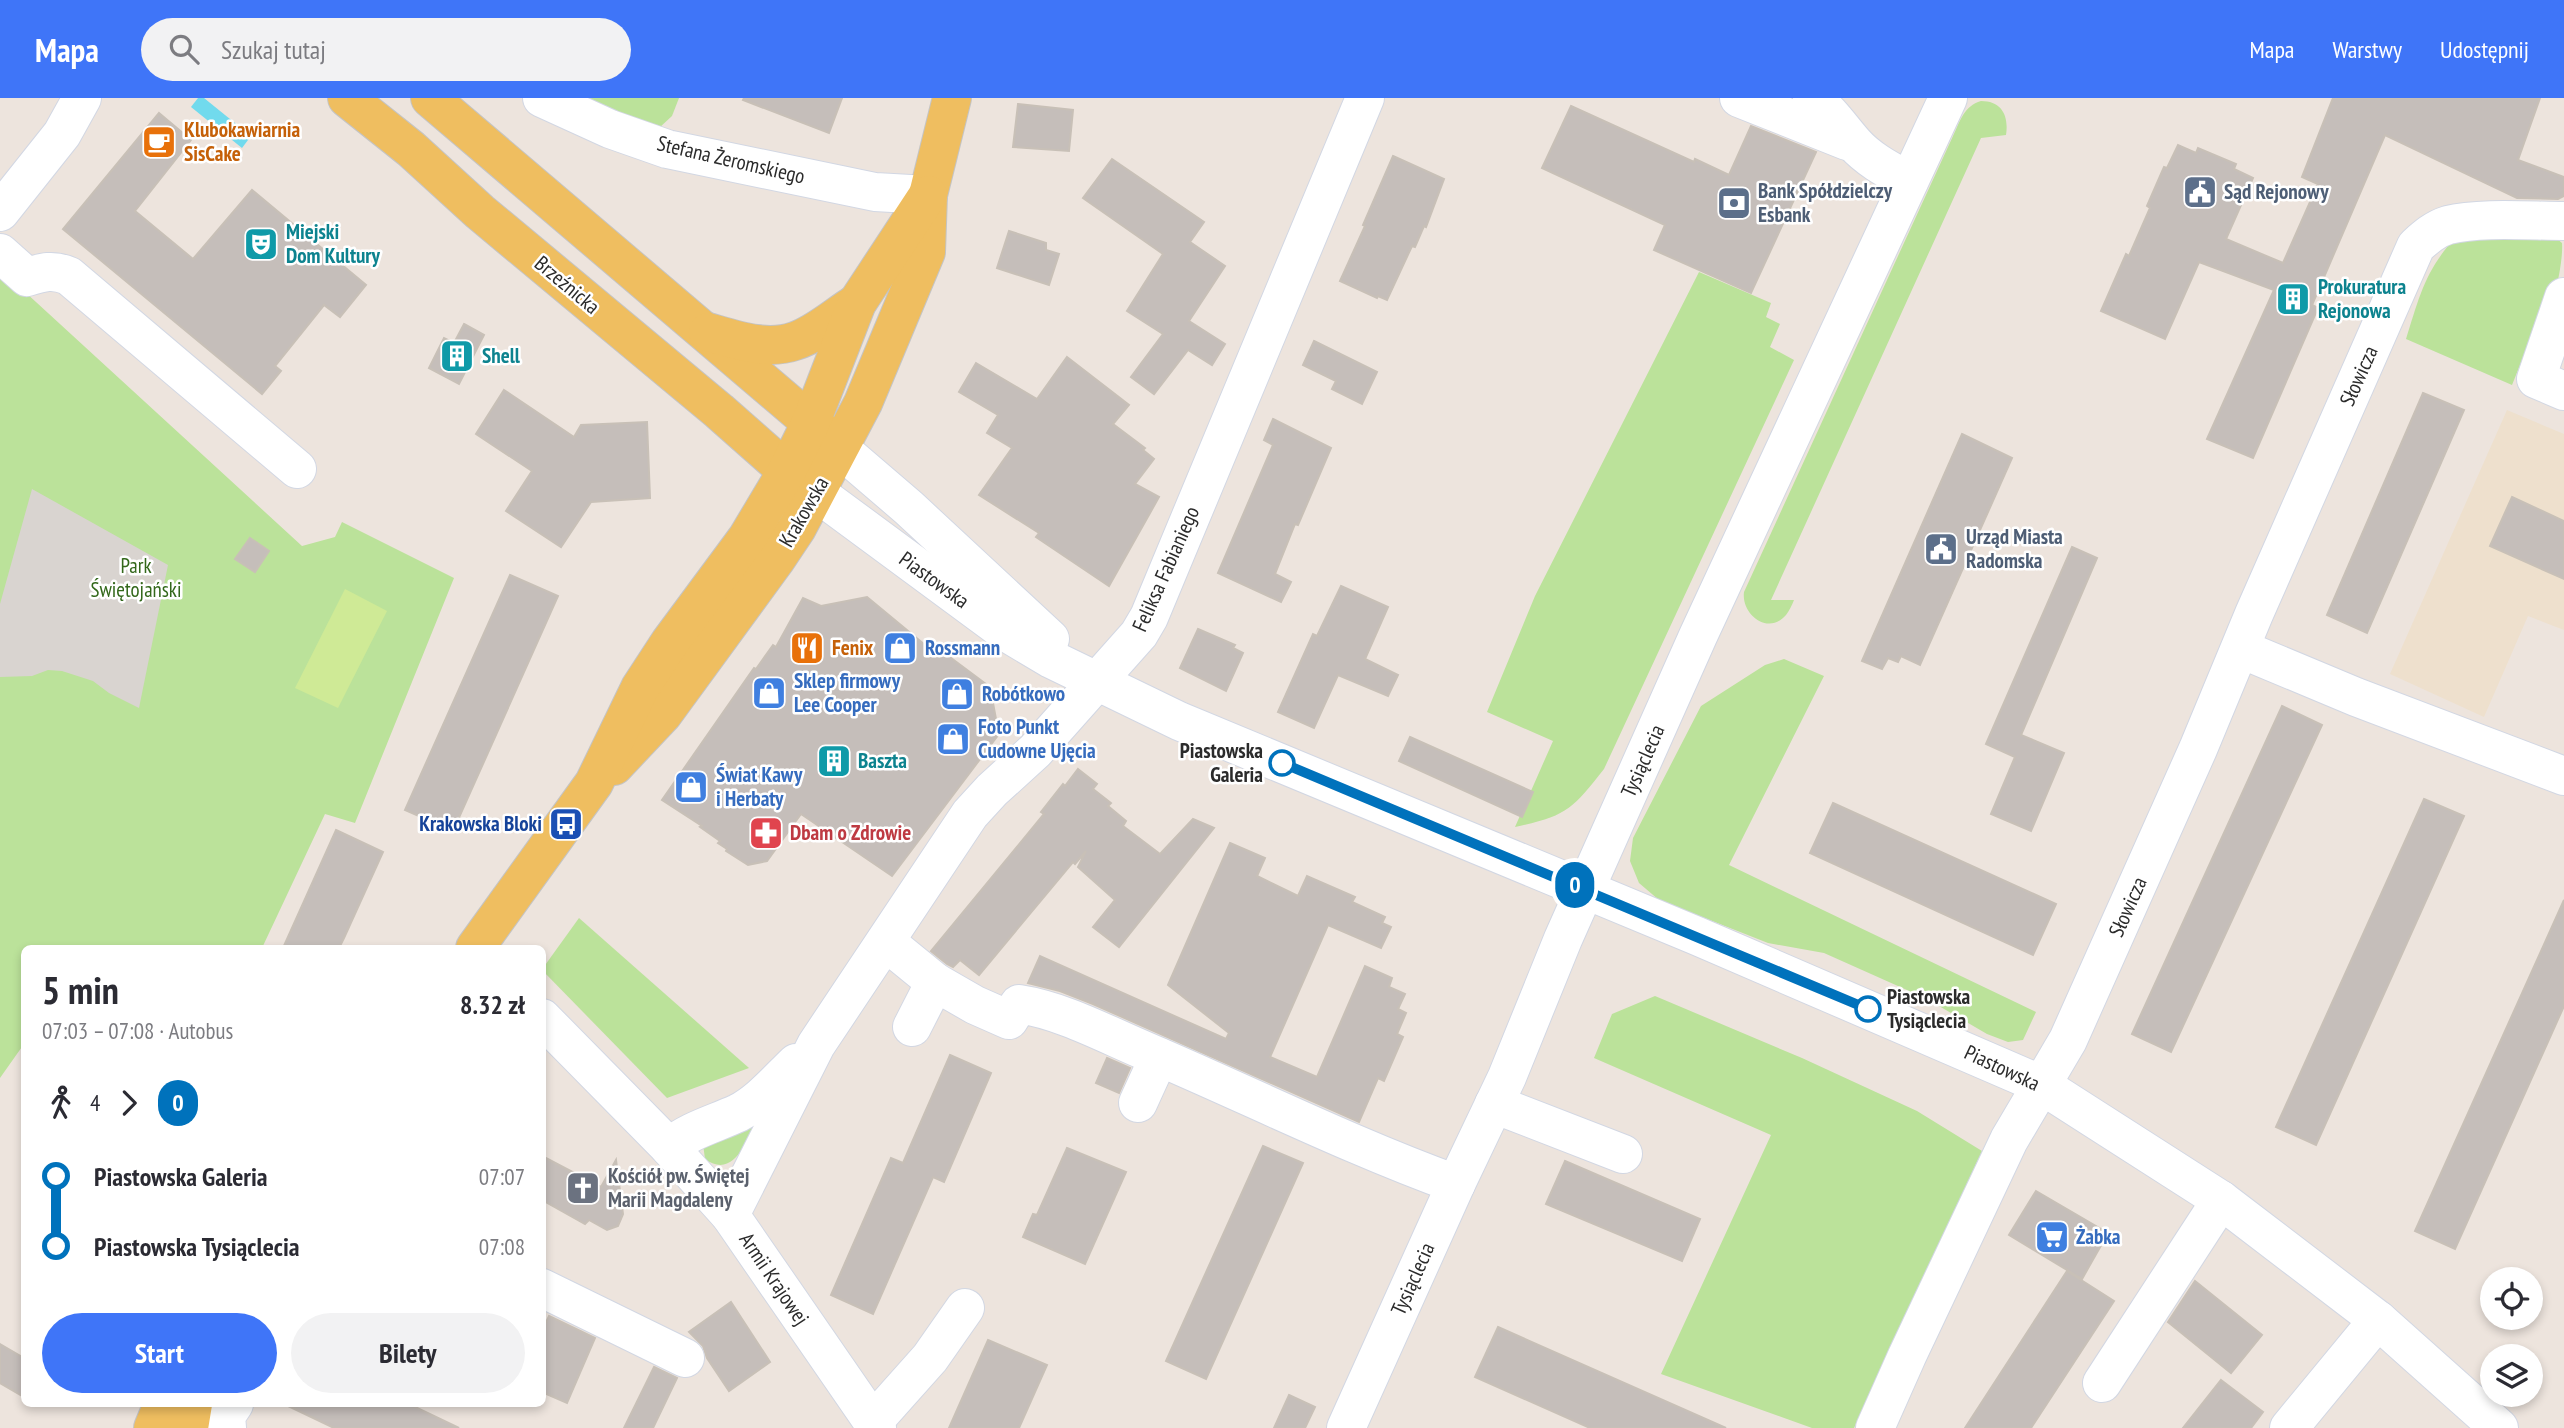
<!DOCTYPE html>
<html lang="pl">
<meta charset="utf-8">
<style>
:root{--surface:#fff;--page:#f2f2f3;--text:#2b2b33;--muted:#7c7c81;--accent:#3f75f8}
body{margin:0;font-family:"PT Sans Narrow",sans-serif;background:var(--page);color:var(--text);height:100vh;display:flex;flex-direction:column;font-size:26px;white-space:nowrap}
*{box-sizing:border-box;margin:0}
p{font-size:23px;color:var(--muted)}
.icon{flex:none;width:38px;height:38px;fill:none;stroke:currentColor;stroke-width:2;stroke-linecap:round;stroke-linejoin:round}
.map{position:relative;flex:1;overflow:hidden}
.details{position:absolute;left:21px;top:847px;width:525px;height:462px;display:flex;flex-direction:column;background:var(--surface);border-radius:10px;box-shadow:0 4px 10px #0003}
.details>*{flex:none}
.badge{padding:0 14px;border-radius:23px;font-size:24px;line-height:46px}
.buttons{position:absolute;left:2480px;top:1169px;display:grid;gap:14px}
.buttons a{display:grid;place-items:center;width:63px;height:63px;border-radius:50%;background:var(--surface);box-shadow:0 4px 10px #0003;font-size:35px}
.map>.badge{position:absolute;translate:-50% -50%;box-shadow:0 0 0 4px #fff}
.legs{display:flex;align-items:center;gap:10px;height:77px;padding:0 21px;font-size:23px}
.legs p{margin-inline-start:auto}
.head{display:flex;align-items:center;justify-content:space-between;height:119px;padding:0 21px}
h1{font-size:38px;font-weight:700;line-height:52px}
.action{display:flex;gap:14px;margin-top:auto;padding:14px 21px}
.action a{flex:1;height:80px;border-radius:42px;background:var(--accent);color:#fff;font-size:28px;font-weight:700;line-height:80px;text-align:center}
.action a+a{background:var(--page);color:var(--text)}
ul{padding:0 21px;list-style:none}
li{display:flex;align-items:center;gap:24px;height:70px;font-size:26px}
li i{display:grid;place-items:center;width:10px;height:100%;margin:0 9px;background:currentColor}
li i::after{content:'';width:18px;height:18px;margin:-9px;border:5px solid;border-radius:50%;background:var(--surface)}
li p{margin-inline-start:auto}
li:first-child i{background:linear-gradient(#0000 50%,currentColor 0)}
li:last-child i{background:linear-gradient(currentColor 50%,#0000 0)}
header{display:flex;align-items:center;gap:42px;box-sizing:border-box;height:98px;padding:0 35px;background:var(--accent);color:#fff}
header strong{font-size:33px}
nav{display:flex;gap:38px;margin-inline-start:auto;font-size:24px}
.search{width:490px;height:63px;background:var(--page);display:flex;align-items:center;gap:18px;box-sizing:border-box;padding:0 24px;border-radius:38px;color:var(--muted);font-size:26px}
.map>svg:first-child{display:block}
</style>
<header>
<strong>Mapa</strong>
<div class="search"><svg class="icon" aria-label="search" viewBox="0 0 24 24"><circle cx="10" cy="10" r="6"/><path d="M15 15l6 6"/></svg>Szukaj tutaj</div>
<nav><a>Mapa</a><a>Warstwy</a><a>Udostępnij</a></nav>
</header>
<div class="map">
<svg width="2564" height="1330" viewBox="0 0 2564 1330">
<rect width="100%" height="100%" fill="#ede4dd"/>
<polygon fill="#eee0cd" points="2507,312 2564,336 2564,532 2528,518 2484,619 2390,576"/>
<g fill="#bbe29a">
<polygon points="561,0 679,0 672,18 659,30"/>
<path d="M1981 3C2002 3 2009 18 2006 37L1981 40 1771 502H1794C1792 507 1789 513 1786 517 1768 538 1741 516 1744 494L1953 38C1960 23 1964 8 1981 3Z"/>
<path d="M2456 139 2556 140 2562 145C2564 169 2547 235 2533 257H2524L2512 287 2406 241C2419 200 2425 172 2456 139Z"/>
<polygon points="0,171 302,448 335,439 342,424 454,480 355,725 325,716 262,850 24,850 24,946 0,980"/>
<path d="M1699 174 1771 205 1766 219 1780 226 1770 249 1794 262 1604 671C1572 712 1566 718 1515 729L1553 643 1487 614 1535 498Z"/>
<polygon points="1784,561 1824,578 1729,767 2036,914 2023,942 2008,944 1987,936 1927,901 1824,855 1768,845 1659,802 1639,785 1630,763 1633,740 1701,608 1765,567"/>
<polygon points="579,820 749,970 667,1000 543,873 543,870"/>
<polygon points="1655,898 1802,960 1917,1013 1982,1053 1854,1330 1812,1330 1661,1276 1771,1037 1594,960 1612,916"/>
<path d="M758 1020C747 1042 734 1082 705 1061L703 1046Z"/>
</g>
<polygon fill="#cfea96" points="345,491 387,513 338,610 295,590"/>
<polygon fill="#d9d4d0" points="32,391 168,467 139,610 109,595 93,583 62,573 48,572 32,578 0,579 0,506"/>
<polygon fill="#71daed" points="198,0 204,0 251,38 242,50 191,9"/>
<g fill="#c5beba" stroke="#c8c0b7" stroke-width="2">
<polygon points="744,0 842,0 829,35 743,2"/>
<polygon points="2333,0 2540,0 2518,62 2564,79 2564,98 2558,101 2517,100 2385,37 2312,207 2318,210 2253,360 2207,341 2274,192 2199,164 2165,241 2101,213 2126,156 2129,158 2150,110 2147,108 2164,69 2167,70 2178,47 2196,55 2198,50 2236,66 2234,71 2253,80 2226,141 2283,165 2318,86 2302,79"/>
<polygon points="1018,6 1073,12 1069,53 1013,49"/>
<polygon points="1571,8 1694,64 1695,61 1729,77 1751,28 1816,54 1751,195 1654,152 1665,127 1542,70"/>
<polygon points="159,15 191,42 135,113 193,161 252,92 366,187 340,219 324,207 275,268 281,273 262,296 63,131"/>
<polygon points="1393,58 1444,81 1426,129 1424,128 1415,149 1412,148 1387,202 1378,198 1377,200 1340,183 1365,128 1363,127"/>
<polygon points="1112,61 1204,124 1190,144 1225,168 1189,223 1225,246 1212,267 1188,252 1154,296 1131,279 1163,236 1127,213 1163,156 1083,100"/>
<polygon points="1009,133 1046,145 1046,152 1059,156 1049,187 997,170"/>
<polygon points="464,226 484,237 459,286 429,270 444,240 454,245"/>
<polygon points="1314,243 1377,274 1362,306 1332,291 1336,283 1303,267"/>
<polygon points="1067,259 1129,307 1113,326 1145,350 1143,352 1154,361 1135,386 1159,399 1109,488 1036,439 1039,435 979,397 1012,350 987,335 998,317 959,294 976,265 1037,301"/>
<polygon points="504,292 574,339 581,327 647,324 650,400 591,404 561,449 506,413 532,373 476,336"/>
<polygon points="2423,295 2464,312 2367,535 2327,517"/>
<polygon points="1273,321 1331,350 1298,427 1295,426 1275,476 1291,484 1281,504 1218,475 1273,347 1264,342"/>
<polygon points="1962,336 2012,360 1920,567 1901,558 1898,564 1888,560 1882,571 1862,563"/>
<polygon points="2512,399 2564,423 2564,481 2490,448"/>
<polygon points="250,440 269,453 255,474 235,461"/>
<polygon points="2072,449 2097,460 2021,637 2064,655 2031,733 1991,716 2015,659 1986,646"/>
<polygon points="510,477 558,498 453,733 405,712"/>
<polygon points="1341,488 1388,509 1365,561 1398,577 1388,598 1338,577 1314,630 1278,614 1313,536 1317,538"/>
<polygon points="867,499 925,547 927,542 990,589 996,621 1005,628 892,778 801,716 767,763 748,767 726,753 727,751 718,745 720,743 700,729 702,728 662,702 754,570 756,571 773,547 776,549 803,500 821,508"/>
<polygon points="1198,531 1235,547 1233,550 1243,555 1226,593 1180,570"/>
<polygon points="2282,608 2322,627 2171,954 2132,936"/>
<polygon points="1410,639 1533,694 1522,719 1399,663"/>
<polygon points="1078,671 1097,686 1093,691 1111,705 1108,708 1126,723 1123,728 1160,756 1193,721 1214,730 1119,849 1093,829 1115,802 1078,769 1086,753 1075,766 1073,764 979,877 960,862 953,869 947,866 931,853 1044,716 1041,714 1063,686 1065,688"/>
<polygon points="2424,701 2464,718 2316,1047 2276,1029"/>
<polygon points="1833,705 2056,806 2033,857 1810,755"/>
<polygon points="336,732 383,754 344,840 339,850 283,850"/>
<polygon points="1230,745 1265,760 1257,778 1298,798 1307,778 1355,799 1352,804 1385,819 1382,825 1391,829 1381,850 1328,827 1270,959 1317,979 1365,868 1392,880 1389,889 1405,896 1398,911 1406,915 1397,936 1403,939 1384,983 1378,980 1359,1024 1093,906 1060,893 1028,885 1040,858 1226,941 1229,935 1168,887"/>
<polygon points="2564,802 2564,908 2455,1151 2415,1133"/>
<polygon points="950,957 991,975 944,1084 933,1079 873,1216 831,1197 891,1060 903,1065"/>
<polygon points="1107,960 1130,970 1119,995 1096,985"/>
<polygon points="1263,1048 1303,1065 1206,1281 1166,1263"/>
<polygon points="1067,1050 1126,1074 1085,1166 1023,1139 1033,1116 1037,1117"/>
<polygon points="542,1058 601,1089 616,1062 623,1116 618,1128 607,1132 589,1122 585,1126 542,1102"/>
<polygon points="1565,1063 1700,1121 1682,1163 1546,1106"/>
<polygon points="2036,1093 2108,1135 2082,1181 2009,1137"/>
<polygon points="2067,1173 2114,1203 2031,1330 1965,1330"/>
<polygon points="2195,1183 2262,1237 2231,1275 2168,1224"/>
<polygon points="731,1204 770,1264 729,1293 707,1260 703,1248 689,1234"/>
<polygon points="549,1218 595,1240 567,1305 542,1294 542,1233"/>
<polygon points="1498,1229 1726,1330 1590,1330 1475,1279"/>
<polygon points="988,1242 1047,1267 1019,1330 949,1330"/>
<polygon points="0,1246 24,1260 24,1299 0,1285"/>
<polygon points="654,1269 677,1280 653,1330 624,1330"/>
<polygon points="2221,1282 2263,1314 2251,1330 2183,1330"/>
<polygon points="1289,1297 1315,1309 1305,1330 1274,1330"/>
<polygon points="284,1306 409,1306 459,1330 334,1330"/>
</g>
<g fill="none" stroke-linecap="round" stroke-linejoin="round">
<g stroke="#d2d7e3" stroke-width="40">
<g id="minor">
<polyline points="542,0 610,31 667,51 875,94 928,97"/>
<polyline points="1739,0 1847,43"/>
<path d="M1812 0C1829 12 1840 29 1854 45 1869 62 1889 72 1909 83"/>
<polyline points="0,114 62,36 82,0"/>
<path d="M0 155 27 179C43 174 53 171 69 178L297 371"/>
<polyline points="2564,199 2536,281 2564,293"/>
<polyline points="839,350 909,410 1050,541"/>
<polyline points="790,375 1004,533 1051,561 1179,623 1697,838 2040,986 2221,1102 2378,1222 2499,1330"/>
<polyline points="2241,551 2356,599 2564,678"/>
<path d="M886 844 935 884 975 907 1009 922 1019 906C1064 913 1107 937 1148 954 1251 998 1351 1048 1456 1086"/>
<polyline points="542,920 669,1049 730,1117 877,1330"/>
<polyline points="912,929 935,884"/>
<polyline points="1138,1005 1159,959"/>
<polyline points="1494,1006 1623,1056"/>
<path d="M669 1049C690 1032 714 1026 738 1015 760 1004 778 982 796 965"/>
<polyline points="730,1117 816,947 970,716 992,692 1035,653 1139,536 1149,519 1365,0"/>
<polyline points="542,1190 685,1260"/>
<polyline points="2102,1285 2221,1102"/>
<polyline points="873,1324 930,1260 965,1210"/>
<polyline points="227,1330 226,1318 234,1306"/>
<polyline points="1346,1330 1456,1086 1507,979 1563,841 1698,538 1948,0"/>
<path d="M1875 1330 1907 1258 2009 1042 2068 942 2198 651 2254 516 2416 148C2426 139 2435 131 2448 127 2480 119 2530 123 2564 123"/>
<polyline points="2289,1330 2378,1222"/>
</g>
</g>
<g stroke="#c4c4c4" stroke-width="40">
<g id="major">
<polyline points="347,0 411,51 480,114 719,313 787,373"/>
<polyline points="430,0 828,339"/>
<path d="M708 234C736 242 767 253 795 243 817 236 837 217 857 205"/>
<polyline points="614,668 663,616 777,460 797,430 863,305 926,154 928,97 952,0"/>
<polyline points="475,850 594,685 640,590 670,544 747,440 787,373 811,324 857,205 928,97"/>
<polyline points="153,1330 163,1306"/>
<polyline points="189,1330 193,1306"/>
</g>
</g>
<use href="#minor" stroke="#fff" stroke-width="38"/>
<use href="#major" stroke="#efbe60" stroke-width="38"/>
</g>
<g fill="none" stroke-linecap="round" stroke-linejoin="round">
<g stroke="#fff" stroke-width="16">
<polyline id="line-1" points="1282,665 1868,911"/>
</g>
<use href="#line-1" stroke="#0072bc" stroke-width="10"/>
</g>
<defs>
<g id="cafe-square" transform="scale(1.75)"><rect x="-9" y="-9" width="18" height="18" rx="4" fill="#e8710a" stroke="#fff"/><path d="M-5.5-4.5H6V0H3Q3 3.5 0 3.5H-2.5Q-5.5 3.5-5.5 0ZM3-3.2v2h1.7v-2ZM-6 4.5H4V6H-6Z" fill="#fff"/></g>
<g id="civic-square" transform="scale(1.75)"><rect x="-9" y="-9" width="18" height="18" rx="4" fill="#5c6f8a" stroke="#fff"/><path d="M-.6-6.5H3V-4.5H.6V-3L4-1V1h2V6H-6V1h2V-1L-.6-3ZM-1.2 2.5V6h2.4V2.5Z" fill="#fff"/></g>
<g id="bank-square" transform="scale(1.75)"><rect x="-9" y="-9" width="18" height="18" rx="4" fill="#5c6f8a" stroke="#fff"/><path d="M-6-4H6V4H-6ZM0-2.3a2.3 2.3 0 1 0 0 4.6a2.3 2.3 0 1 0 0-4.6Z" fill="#fff"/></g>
<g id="theatre-square" transform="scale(1.75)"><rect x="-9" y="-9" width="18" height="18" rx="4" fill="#0f9aa8" stroke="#fff"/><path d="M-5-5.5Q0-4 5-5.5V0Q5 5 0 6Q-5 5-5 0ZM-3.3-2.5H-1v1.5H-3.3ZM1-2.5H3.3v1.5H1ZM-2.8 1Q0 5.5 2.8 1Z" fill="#fff"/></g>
<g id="building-square" transform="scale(1.75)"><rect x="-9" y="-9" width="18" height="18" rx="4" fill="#0f9aa8" stroke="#fff"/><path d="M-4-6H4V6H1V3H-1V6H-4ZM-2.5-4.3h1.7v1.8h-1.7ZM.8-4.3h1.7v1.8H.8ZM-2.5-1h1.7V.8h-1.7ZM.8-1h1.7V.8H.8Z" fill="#fff"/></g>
<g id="restaurant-square" transform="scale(1.75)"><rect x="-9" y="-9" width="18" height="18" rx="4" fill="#e8710a" stroke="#fff"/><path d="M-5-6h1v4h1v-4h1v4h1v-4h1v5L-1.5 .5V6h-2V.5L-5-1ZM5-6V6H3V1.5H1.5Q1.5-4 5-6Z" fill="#fff"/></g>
<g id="shop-square" transform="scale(1.75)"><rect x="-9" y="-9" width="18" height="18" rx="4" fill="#3f7fe0" stroke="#fff"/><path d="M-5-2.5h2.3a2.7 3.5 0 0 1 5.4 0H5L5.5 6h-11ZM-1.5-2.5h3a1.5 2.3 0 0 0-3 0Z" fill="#fff"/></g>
<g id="bus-square" transform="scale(1.75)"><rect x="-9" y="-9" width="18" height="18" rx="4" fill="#1a4fb4" stroke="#fff"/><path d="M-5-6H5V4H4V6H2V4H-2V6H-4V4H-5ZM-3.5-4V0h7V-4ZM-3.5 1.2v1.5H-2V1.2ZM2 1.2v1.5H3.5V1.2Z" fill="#fff"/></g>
<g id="pharmacy-square" transform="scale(1.75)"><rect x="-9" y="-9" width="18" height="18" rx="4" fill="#e0444e" stroke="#fff"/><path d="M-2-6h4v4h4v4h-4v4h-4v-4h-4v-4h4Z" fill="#fff"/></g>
<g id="church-square" transform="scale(1.75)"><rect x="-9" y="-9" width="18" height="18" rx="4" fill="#6b7280" stroke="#fff"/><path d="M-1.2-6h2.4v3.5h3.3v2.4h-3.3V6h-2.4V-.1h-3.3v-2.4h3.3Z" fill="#fff"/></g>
<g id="supermarket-square" transform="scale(1.75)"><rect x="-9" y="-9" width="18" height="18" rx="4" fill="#3f7fe0" stroke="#fff"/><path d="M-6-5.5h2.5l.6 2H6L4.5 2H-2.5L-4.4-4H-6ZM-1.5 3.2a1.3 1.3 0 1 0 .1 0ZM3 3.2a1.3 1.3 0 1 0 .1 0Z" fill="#fff"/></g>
</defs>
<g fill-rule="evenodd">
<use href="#cafe-square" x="159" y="44"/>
<use href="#civic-square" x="2200" y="94"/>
<use href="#bank-square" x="1734" y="105"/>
<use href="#theatre-square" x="261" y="146"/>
<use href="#building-square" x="2293" y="201"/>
<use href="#building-square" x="457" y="258"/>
<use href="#civic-square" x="1941" y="451"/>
<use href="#restaurant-square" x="807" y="550"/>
<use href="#shop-square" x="900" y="550"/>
<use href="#shop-square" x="769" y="595"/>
<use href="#shop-square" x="957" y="596"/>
<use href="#shop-square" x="953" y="641"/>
<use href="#building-square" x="834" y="663"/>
<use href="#shop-square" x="691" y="689"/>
<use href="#bus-square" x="566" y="726"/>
<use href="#pharmacy-square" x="766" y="735"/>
<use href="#church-square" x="583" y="1090"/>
<use href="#supermarket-square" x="2052" y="1139"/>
</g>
<g fill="#fff" stroke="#0072bc" stroke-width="3.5">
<circle cx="1282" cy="665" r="12"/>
<circle cx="1868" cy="911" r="12"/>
</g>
<g text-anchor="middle" stroke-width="5" stroke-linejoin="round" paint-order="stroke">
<g font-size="21" font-weight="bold" fill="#c56008" stroke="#fff" text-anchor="start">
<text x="184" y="39">Klubokawiarnia<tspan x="184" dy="24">SisCake</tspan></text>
<text x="832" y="557">Fenix</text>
</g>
<g font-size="21" fill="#2b2b2b" stroke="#fff">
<text transform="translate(731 62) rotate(13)" y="7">Stefana Żeromskiego</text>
<text transform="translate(567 187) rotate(40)" y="7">Brzeźnicka</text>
<text transform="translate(2359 278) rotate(-66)" y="7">Słowicza</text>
<text transform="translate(804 414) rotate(-60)" y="7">Krakowska</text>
<text transform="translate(1166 471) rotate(-66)" y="7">Feliksa Fabianiego</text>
<text transform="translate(934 482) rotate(36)" y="7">Piastowska</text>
<text transform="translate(1643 663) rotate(-66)" y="7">Tysiąclecia</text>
<text transform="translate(2128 809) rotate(-66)" y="7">Słowicza</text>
<text transform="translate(2002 970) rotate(25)" y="7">Piastowska</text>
<text transform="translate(774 1181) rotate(56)" y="7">Armii Krajowej</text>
<text transform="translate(1413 1181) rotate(-66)" y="7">Tysiąclecia</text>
</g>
<g font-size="21" font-weight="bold" fill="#4e5e75" stroke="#fff" text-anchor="start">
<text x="1758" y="100">Bank Spółdzielczy<tspan x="1758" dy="24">Esbank</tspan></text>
<text x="2224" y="101">Sąd Rejonowy</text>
<text x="1966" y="446">Urząd Miasta<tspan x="1966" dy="24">Radomska</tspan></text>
</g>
<g font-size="21" font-weight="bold" fill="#0d838f" stroke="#fff" text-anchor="start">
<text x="286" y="141">Miejski<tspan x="286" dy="24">Dom Kultury</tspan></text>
<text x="2318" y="196">Prokuratura<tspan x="2318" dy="24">Rejonowa</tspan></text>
<text x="482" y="265">Shell</text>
<text x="858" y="670">Baszta</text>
</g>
<g font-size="21" fill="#33681b" stroke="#fff">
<text x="136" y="475">Park<tspan x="136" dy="24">Świętojański</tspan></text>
</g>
<g font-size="21" font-weight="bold" fill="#366cbe" stroke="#fff" text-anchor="start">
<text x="925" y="557">Rossmann</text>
<text x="794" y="590">Sklep firmowy<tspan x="794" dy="24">Lee Cooper</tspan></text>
<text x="982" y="603">Robótkowo</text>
<text x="978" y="636">Foto Punkt<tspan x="978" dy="24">Cudowne Ujęcia</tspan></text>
<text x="716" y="684">Świat Kawy<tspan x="716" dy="24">i Herbaty</tspan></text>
<text x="2076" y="1146">Żabka</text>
</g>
<g font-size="21" font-weight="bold" fill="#2b2b2b" stroke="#fff" text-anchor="end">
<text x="1263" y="660">Piastowska<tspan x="1263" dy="24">Galeria</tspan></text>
<text x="1887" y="906" text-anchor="start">Piastowska<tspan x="1887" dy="24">Tysiąclecia</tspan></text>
</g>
<g font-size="21" font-weight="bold" fill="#164399" stroke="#fff" text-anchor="end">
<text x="542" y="733">Krakowska Bloki</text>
</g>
<g font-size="21" font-weight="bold" fill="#be3a42" stroke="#fff" text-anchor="start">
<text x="790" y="742">Dbam o Zdrowie</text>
</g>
<g font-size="21" font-weight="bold" fill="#5b616d" stroke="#fff" text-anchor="start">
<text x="608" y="1085">Kościół pw. Świętej<tspan x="608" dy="24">Marii Magdaleny</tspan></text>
</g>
</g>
</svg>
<div class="buttons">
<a><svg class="icon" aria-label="locate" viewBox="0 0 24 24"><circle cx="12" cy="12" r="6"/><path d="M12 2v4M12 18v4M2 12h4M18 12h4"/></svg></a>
<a><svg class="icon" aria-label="layers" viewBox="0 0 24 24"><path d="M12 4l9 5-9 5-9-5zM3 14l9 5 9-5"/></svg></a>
</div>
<b class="badge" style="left:1575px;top:787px;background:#0072bc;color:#fff">0</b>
<section class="details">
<div class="head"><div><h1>5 min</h1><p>07:03 – 07:08 · Autobus</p></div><b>8.32 zł</b></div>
<div class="legs"><svg class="icon" aria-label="walk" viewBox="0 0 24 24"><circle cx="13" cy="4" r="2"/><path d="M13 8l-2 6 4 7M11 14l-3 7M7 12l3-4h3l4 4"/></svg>4<svg class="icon" aria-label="forward" viewBox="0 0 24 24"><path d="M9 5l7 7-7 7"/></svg><b class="badge" style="background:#0072bc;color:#fff">0</b></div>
<ul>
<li><i style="color:#0072bc"></i><b>Piastowska Galeria</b><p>07:07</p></li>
<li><i style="color:#0072bc"></i><b>Piastowska Tysiąclecia</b><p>07:08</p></li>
</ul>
<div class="action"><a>Start</a><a>Bilety</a></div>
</section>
</div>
